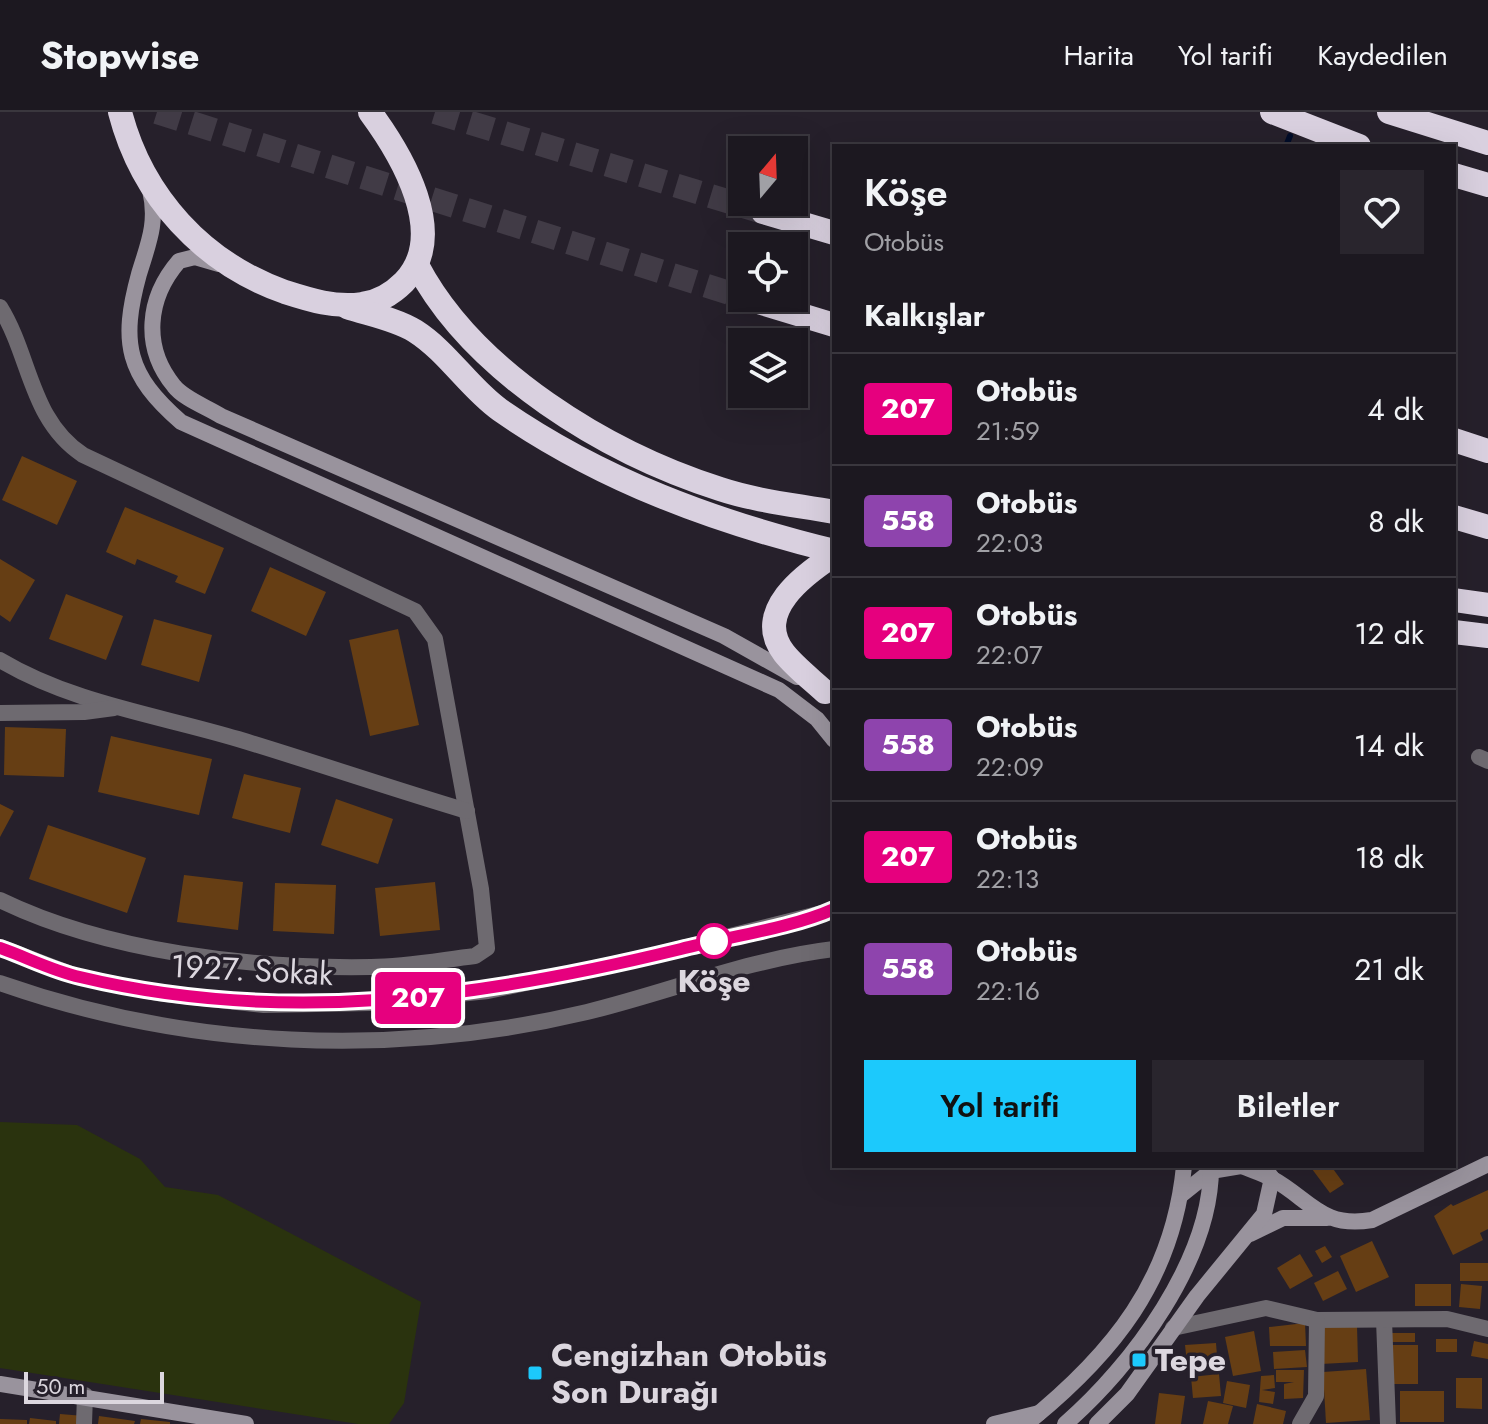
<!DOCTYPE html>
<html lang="tr">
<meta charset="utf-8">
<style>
:root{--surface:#1c1820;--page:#29252d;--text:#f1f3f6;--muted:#a0a0a5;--line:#3a373e;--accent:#1cc9fc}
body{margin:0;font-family:Jost,sans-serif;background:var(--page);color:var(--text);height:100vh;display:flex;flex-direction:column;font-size:30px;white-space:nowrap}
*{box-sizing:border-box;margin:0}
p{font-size:26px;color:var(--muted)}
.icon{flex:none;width:44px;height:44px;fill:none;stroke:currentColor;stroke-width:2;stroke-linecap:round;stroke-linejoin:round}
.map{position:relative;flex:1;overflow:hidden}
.details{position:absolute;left:832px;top:32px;width:624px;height:1024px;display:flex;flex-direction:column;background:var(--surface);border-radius:0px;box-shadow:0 8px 32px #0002,0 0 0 2px var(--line)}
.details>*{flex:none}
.badge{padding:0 16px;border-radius:6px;font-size:28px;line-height:52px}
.needle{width:52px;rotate:19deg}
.controls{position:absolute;left:728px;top:24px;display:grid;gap:16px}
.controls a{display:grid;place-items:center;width:80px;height:80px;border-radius:0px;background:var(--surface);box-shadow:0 8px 32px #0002,0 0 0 2px var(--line);font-size:40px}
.scale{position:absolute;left:24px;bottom:20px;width:140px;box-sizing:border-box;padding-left:8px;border:4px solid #dcd7df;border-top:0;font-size:22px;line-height:28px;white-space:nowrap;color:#dcd7df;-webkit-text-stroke:6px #26202b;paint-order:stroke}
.map>.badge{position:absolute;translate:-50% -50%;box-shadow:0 0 0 4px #fff}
h2{padding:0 32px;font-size:30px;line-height:72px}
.round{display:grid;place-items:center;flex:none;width:84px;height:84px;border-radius:0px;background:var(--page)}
.summary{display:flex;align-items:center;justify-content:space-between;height:136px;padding:0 32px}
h1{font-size:38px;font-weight:600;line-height:60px}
.cta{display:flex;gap:16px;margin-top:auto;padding:16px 32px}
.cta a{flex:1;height:92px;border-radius:0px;background:var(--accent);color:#111;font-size:32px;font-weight:600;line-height:92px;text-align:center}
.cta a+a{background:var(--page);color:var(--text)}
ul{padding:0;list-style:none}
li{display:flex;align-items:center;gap:24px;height:112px;padding:0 32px;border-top:2px solid var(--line)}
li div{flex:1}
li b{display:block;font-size:30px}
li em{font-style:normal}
li .badge{min-width:88px;font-weight:700;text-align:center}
header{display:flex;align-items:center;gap:48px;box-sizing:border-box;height:112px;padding:0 40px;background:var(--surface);border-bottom:2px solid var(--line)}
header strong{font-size:38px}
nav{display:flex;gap:44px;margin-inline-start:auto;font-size:28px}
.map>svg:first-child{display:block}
</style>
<header>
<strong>Stopwise</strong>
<nav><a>Harita</a><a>Yol tarifi</a><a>Kaydedilen</a></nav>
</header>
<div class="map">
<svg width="1488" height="1312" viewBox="0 0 1488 1312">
<rect width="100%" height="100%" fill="#26202b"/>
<polygon fill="#2a330e" points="0,1010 77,1013 140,1047 165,1075 218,1083 421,1190 404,1291 389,1312 358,1312 0,1256"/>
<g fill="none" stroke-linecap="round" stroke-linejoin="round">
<polyline stroke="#000c28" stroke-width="6" points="1286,34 1290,24"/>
</g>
<g fill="#663e14">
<polygon points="22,344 77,369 57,413 2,388"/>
<polygon points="125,395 224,436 205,482 175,470 178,464 137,447 135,453 106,440"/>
<polygon points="0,447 35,468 10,510 0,503"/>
<polygon points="270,455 326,480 306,524 251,499"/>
<polygon points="66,482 123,504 106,548 49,527"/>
<polygon points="154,507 212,523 199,570 141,553"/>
<polygon points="398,517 419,613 370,624 349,528"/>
<polygon points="5,615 66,617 64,665 4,663"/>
<polygon points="111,624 212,647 199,703 98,680"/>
<polygon points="244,662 301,676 290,721 232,706"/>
<polygon points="336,687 393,707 378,752 321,733"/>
<polygon points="0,692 14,699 0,725"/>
<polygon points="48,713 146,746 127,801 29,767"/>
<polygon points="184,763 243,770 238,818 177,810"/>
<polygon points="435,770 440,818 380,824 375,776"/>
<polygon points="275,771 336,773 334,822 273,819"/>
<polygon points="1316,1054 1331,1054 1344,1072 1330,1081 1312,1057"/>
<polygon points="1488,1078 1488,1117 1480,1121 1483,1128 1453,1143 1434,1104 1451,1092 1453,1094"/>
<polygon points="1372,1129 1389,1165 1356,1180 1340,1144"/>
<polygon points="1325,1134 1332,1145 1322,1151 1315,1139"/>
<polygon points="1300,1142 1313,1164 1290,1177 1277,1156"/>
<rect x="1460" y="1151" width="28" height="18"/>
<polygon points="1338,1159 1347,1177 1323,1189 1314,1171"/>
<rect x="1415" y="1172" width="36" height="22"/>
<polygon points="1461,1172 1482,1174 1480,1197 1459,1195"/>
<polygon points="1305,1211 1306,1234 1270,1234 1269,1215"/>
<polygon points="1357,1214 1358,1250 1321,1252 1320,1215"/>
<polygon points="1254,1219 1261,1259 1233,1264 1225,1225"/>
<rect x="1390" y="1221" width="25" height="9"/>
<rect x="1436" y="1227" width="21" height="13"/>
<polygon points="1474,1229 1488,1232 1488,1247 1471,1244"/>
<polygon points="1216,1231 1218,1257 1188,1260 1185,1233"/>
<rect x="1391" y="1233" width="27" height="39"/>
<polygon points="1305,1238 1307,1255 1274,1257 1273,1240"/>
<polygon points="1366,1257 1370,1308 1326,1311 1323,1260"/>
<polygon points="1276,1258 1304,1258 1303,1286 1284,1287 1284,1272 1294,1270 1276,1270"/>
<polygon points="1219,1262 1221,1284 1193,1286 1191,1265"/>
<polygon points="1274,1263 1275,1276 1262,1278 1275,1280 1273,1292 1259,1290 1261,1264"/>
<polygon points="1456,1266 1482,1266 1482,1297 1456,1296"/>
<polygon points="1227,1269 1250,1273 1246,1296 1223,1291"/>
<rect x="1400" y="1279" width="44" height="31"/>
<polygon points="1159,1281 1185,1284 1181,1312 1155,1312"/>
<polygon points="1208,1289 1233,1294 1228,1312 1203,1312"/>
<polygon points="1257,1292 1286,1299 1283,1312 1253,1312"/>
<polygon points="60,1302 84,1304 84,1312 59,1312"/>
<polygon points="99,1304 135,1309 134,1312 98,1312"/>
<polygon points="30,1306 56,1309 56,1312 29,1312"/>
<polygon points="0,1307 27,1308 27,1312 0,1312"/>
<polygon points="141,1307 170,1310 170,1312 140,1312"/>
</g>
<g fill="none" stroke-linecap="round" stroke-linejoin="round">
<g stroke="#413b46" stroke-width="24" stroke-dasharray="24 12" stroke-linecap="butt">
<polyline points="157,0 742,185"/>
<polyline points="435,0 763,100"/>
</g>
<g stroke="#6e6a70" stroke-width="16">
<path d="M0 195C31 245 30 308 83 343L415 499 435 527 481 777 487 836 475 844C441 848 405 855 371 855 253 857 107 840 0 788"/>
<path d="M0 548C72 591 158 603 238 627 314 650 390 676 467 699"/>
<polyline points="0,601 84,600 114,596"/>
<polyline points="1479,645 1488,649"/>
<polyline points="1384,1208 1388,1312"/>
<polyline points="1173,1216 1266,1196 1317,1208 1447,1207 1488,1217"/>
<polyline points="84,1312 85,1283"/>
<polyline points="1300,1312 1316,1284 1317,1208"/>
</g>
<g stroke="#6e6a70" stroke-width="16">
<polyline points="0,835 76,864 157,881 264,893 370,891 488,879 651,844 834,798"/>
<path d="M0 871C188 937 393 946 587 900 669 880 749 847 834 837"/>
</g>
<g stroke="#99939d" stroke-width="16">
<path d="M150 78C158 111 148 132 139 162 120 231 127 263 181 310L779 578 817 607 834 628"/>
<path d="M219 152 195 145 179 149C147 186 142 235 174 274 184 287 207 295 221 304L724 524 797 565"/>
<path d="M1242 1054C1251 1058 1262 1061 1271 1066 1310 1087 1321 1117 1372 1108L1488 1052"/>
<polyline points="1181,1083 1211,1059 1241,1054"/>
<polyline points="1250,1122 1283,1106 1327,1106"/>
<polyline points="0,1272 246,1312"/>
<polyline points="994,1312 1039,1301"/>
<path d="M1026 1312C1113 1242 1173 1168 1184 1054"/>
<path d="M1065 1312C1132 1254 1212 1147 1211 1054"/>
<polyline points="1097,1312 1127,1282 1197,1184 1264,1102 1272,1066 1263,1054"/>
</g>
<g stroke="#d9d0df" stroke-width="24">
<path d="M120 0C142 85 203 151 285 180 310 188 335 196 362 192 379 190 392 182 404 170 450 123 401 42 370 0"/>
<polyline points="1272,0 1359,34"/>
<polyline points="1389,0 1488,31"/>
<polyline points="1454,63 1488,73"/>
<polyline points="763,100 834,121"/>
<path d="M417 153C473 260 607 341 720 377 756 389 796 393 834 400"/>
<polyline points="745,186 834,213"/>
<path d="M347 195C368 202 396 207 415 219 448 240 469 276 500 298 601 368 715 410 834 439"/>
<polyline points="1454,328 1488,339"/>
<polyline points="1454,405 1488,415"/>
<polyline points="1454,488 1488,493"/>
<polyline points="1454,520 1488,524"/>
<path d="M825 580C811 567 795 555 784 541 752 500 805 462 834 443"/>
</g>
</g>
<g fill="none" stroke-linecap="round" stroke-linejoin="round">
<g stroke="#fff" stroke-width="18">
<path id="line" d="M0 836C26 845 53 859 80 865 284 914 480 886 681 837 727 825 792 816 834 797"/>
</g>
<use href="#line" stroke="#e6007e" stroke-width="12"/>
</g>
<circle fill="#fff" stroke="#e6007e" stroke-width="4" cx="714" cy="829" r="16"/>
<g fill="#1cc9fc" stroke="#26202b" stroke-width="3">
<rect x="1131" y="1240" width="16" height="16" rx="4"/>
<rect x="527" y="1253" width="16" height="16" rx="4"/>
</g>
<g text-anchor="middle" stroke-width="7" stroke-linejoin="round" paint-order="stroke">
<g font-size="32" fill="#dcd7df" stroke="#26202b">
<text transform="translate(252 858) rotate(3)" y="11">1927. Sokak</text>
</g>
<g font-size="32" font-weight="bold" fill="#dcd7df" stroke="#26202b">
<text x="714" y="880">Köşe</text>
</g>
<g font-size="32" font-weight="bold" fill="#dcd7df" stroke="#26202b" text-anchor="start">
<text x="551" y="1254">Cengizhan Otobüs<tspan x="551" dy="37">Son Durağı</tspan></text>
<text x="1155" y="1259">Tepe</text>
</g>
</g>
</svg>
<div class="controls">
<a><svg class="needle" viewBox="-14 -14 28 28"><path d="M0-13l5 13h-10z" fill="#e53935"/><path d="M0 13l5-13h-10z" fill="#a0a0a5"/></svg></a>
<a><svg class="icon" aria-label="locate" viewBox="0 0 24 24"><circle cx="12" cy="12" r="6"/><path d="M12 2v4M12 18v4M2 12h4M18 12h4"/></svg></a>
<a><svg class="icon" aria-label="layers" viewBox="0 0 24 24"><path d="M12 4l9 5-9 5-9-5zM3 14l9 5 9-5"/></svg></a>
</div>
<div class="scale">50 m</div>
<b class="badge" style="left:418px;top:886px;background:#e6007e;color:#fff">207</b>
<section class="details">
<div class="summary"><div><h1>Köşe</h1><p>Otobüs</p></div><a class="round"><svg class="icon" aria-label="heart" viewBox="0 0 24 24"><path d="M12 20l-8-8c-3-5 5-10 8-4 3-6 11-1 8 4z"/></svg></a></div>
<h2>Kalkışlar</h2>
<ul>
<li><span class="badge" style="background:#e6007e;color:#fff">207</span><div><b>Otobüs</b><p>21:59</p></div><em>4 dk</em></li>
<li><span class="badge" style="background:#8e44ad;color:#fff">558</span><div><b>Otobüs</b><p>22:03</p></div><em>8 dk</em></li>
<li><span class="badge" style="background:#e6007e;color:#fff">207</span><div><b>Otobüs</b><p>22:07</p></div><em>12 dk</em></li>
<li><span class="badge" style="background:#8e44ad;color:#fff">558</span><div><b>Otobüs</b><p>22:09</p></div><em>14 dk</em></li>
<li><span class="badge" style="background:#e6007e;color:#fff">207</span><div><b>Otobüs</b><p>22:13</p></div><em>18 dk</em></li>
<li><span class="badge" style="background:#8e44ad;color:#fff">558</span><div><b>Otobüs</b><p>22:16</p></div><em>21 dk</em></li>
</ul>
<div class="cta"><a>Yol tarifi</a><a>Biletler</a></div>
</section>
</div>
